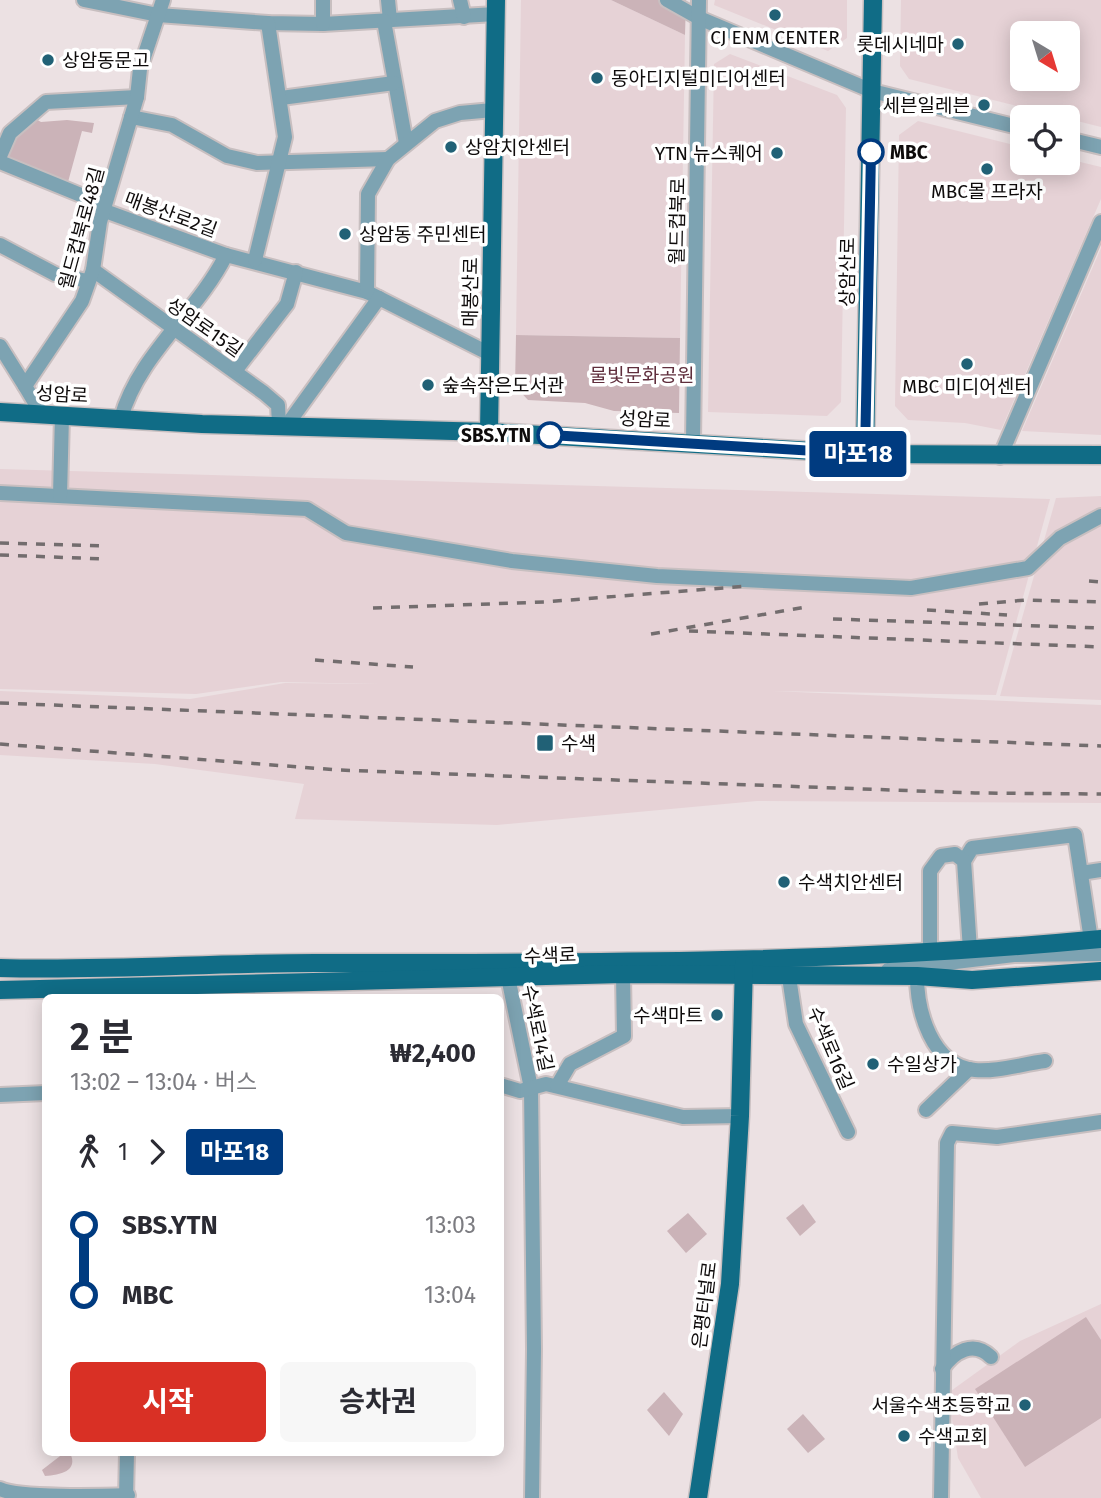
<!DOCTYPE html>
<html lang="ko">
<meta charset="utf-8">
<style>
:root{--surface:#fff;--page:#f7f7f7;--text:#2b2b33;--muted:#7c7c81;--accent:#d93025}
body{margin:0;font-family:"Fira Sans","Noto Sans KR",sans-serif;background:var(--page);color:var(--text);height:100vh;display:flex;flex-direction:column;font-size:26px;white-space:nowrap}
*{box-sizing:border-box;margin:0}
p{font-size:23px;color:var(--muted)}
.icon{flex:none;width:38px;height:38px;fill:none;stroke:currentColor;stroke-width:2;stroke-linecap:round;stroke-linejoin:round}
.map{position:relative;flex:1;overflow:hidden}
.panel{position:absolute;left:42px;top:994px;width:462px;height:462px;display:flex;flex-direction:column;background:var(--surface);border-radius:10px;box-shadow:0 4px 18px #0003}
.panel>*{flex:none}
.badge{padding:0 14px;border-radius:5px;font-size:24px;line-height:46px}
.needle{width:46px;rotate:142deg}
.controls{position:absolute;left:1010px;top:21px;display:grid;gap:14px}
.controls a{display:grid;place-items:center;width:70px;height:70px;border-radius:10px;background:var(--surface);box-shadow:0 4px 18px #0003;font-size:35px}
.map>.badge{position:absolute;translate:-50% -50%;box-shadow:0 0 0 4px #fff}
.legs{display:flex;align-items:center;gap:10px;height:77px;padding:0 28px;font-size:23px}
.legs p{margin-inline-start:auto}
.summary{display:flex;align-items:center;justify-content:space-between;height:119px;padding:0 28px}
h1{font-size:38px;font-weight:700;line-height:52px}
.button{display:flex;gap:14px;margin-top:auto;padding:14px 28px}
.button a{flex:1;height:80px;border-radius:10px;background:var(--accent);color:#fff;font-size:28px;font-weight:700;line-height:80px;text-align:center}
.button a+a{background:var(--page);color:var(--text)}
ul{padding:0 28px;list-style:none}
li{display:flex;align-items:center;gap:24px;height:70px;font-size:26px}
li i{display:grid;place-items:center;width:10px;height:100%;margin:0 9px;background:currentColor}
li i::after{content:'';width:18px;height:18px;margin:-9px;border:5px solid;border-radius:50%;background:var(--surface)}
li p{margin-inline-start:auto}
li:first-child i{background:linear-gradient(#0000 50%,currentColor 0)}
li:last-child i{background:linear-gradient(currentColor 50%,#0000 0)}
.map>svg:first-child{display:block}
</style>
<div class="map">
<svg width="1101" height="1498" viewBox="0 0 1101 1498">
<rect width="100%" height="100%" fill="#ece1e3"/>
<g fill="#e6d2d6" fill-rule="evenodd">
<polygon points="521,0 611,0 685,35 680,338 516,335"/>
<polygon points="715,0 847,0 847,38 828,51 714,5"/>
<path d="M901 0H1101V127L909 79 900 66ZM1022 33H1068V79H1022Z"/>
<polygon points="730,54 837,95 846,108 841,402 827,416 708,412 714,64"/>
<polygon points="918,121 1022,147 1022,163 1068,163 1068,159 1101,167 1101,199 1001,430 965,423 908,420 895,406 899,135"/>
<polygon points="1101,248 1101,435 1022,431"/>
<polygon points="0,469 1050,499 996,695 772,691 1101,705 1101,803 757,801 497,825 295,819 304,784 155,764 0,755 0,691 190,699 285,683 378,684 281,682 196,694 0,689"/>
<polygon points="1101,496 1101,700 1000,696 1056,498"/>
<polygon points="1101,1304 1101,1498 981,1498 958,1458 948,1393 1020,1341"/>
</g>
<g fill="#cbb3b8">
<polygon points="611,0 686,0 685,35"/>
<polygon points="34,118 41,122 67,120 94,123 92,133 82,131 68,182 9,158 6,153 13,135"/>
<polygon points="516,335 680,338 679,413 614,411 585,403 528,400 515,386"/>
<polygon points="803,1204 816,1222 800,1236 786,1218"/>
<polygon points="688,1213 707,1234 686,1253 667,1231"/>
<polygon points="1086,1317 1101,1340 1101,1418 1025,1467 975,1389"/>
<polygon points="664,1392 683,1414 669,1436 647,1410"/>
<polygon points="803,1414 825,1439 808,1453 787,1429"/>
<path d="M64 1453H70C79 1471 60 1475 45 1476L42 1470Z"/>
</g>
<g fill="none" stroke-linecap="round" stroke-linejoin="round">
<g stroke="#c8bfc0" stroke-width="18">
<g id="minor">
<polyline points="84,0 158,15 268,23 323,24 496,14"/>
<polyline points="323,0 323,24"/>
<polyline points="388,0 390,20"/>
<polyline points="460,0 464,17"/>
<polyline points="667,0 699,18 872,91 1022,128"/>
<polyline points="384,21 406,143"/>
<polyline points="281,98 394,83"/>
<polyline points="131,117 172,125 227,156 257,163 388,159"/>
<polyline points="1068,139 1101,147"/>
<polyline points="0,156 10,133 46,102 137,97"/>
<polyline points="0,162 93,200 105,211 226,255 367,292 490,354"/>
<polyline points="0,245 55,274 87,281"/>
<polyline points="255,260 285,137 268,23"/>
<polyline points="93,270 264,393 278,405 279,425"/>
<polyline points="367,292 368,194 388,159 435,121 460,113 493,110"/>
<polyline points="0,346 25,386"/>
<polyline points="235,371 287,304 296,272"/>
<polyline points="41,413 25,386 82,301 93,270 100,222 137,97 140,69 163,0"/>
<path d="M121 418C139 354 197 313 226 255"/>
<polyline points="287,425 379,298"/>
<polyline points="693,442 699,0"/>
<polyline points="1000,457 1101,222"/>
<polyline points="0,493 307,509 346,533 512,561 657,576 911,588 1028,568 1060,538 1101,516"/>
<polyline points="60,496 62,415"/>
<polyline points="964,861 972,848 1075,835 1091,940"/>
<polyline points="1081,873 1101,870"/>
<polyline points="930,953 930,871 941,856 955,854 964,861 970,950"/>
<polyline points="888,970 1014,955 1101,954"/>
<path d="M917 976C917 1010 931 1066 975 1070 997 1072 1022 1064 1045 1061"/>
<polyline points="508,977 531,1088 534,1349 532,1498"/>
<polyline points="789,977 796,1024 848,1132"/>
<polyline points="500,1085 520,1091 546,1084 683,1117 740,1116"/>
<polyline points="557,1086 570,1064 624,1036 623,974"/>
<polyline points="0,1095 46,1093"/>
<polyline points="926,1110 969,1069"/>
<path d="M942 1369C954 1351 974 1340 991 1357"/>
<path d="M0 1489C19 1498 100 1496 128 1495"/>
<polyline points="126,1498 127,1452"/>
<polyline points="941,1498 947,1143 952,1133 997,1137 1101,1122"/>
</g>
</g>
<g stroke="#c8bfc0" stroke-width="21">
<g id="major">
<polyline points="0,412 202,424 489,432 865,454 1101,455"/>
<polyline points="489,432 496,0"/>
<polyline points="865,454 873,0"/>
<path d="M0 968C105 971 210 963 315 963 577 963 840 964 1101 939"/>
<polyline points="0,990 623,974 917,976 972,980 1101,971"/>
<polyline points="698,1498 730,1284 740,1116 744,964"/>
</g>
</g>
<use href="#minor" stroke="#7da3b2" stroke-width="14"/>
<use href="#major" stroke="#106c86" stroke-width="18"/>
<g stroke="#736d6e" stroke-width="3.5" stroke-dasharray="9 9" stroke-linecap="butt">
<polyline points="0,543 105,546"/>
<polyline points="0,555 105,559"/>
<polyline points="1089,581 1101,582"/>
<polyline points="979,604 1026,600 1101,602"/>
<polyline points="373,608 544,602 748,586"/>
<polyline points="927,610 1007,615"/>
<polyline points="833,619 1101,628"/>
<polyline points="689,631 1101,647"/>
<polyline points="651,634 806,607"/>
<polyline points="315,660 413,667"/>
<polyline points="0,703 1101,746"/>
<polyline points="0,744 338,770 975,793 1101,794"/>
</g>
</g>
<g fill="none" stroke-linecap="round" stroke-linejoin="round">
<g stroke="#fff" stroke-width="16">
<polyline id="line-1" points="550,435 865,454 871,152"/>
</g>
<use href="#line-1" stroke="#003b80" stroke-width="10"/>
</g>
<g fill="#216176" stroke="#fff" stroke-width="2.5">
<circle cx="775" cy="15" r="7"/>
<circle cx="958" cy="44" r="7"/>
<circle cx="48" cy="60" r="7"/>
<circle cx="597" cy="78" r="7"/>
<circle cx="984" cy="105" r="7"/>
<circle cx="451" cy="147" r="7"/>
<circle cx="777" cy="153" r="7"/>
<circle cx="987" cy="169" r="7"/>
<circle cx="345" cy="234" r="7"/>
<circle cx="967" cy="364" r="7"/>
<circle cx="428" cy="385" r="7"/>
<rect x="536" y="734" width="18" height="18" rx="3.5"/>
<circle cx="784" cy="882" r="7"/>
<circle cx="717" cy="1015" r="7"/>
<circle cx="873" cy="1064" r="7"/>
<circle cx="1025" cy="1405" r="7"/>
<circle cx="904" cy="1436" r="7"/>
</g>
<g fill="#fff" stroke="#003b80" stroke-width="3.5">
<circle cx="871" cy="152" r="12"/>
<circle cx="550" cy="435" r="12"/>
</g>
<g text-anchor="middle" stroke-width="7" stroke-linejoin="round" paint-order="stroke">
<g font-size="19" fill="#0e0b0b" stroke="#fff" text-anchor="start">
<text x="775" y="44" text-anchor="middle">CJ ENM CENTER</text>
<text x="944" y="51" text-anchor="end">롯데시네마</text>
<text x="62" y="67">상암동문고</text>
<text x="611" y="85">동아디지털미디어센터</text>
<text x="970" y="112" text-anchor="end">세븐일레븐</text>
<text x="465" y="154">상암치안센터</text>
<text x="763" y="160" text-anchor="end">YTN 뉴스퀘어</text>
<text x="987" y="198" text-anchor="middle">MBC몰 프라자</text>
<text x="359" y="241">상암동 주민센터</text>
<text x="442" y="392">숲속작은도서관</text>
<text x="967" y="393" text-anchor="middle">MBC 미디어센터</text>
<text x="561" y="750">수색</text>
<text x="798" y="889">수색치안센터</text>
<text x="703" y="1022" text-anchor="end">수색마트</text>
<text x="887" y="1071">수일상가</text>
<text x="1011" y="1412" text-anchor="end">서울수색초등학교</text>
<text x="918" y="1443">수색교회</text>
</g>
<g font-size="19" font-weight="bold" fill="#0e0b0b" stroke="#fff" text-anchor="start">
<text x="890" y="159">MBC</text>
<text x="531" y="442" text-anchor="end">SBS.YTN</text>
</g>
<g font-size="19" fill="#0e0b0b" stroke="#fff">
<text transform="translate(171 214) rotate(20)" y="7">매봉산로2길</text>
<text transform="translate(677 221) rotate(-89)" y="7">월드컵북로</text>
<text transform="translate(81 228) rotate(-75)" y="7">월드컵북로48길</text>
<text transform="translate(847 272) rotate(-89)" y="7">상암산로</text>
<text transform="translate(470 292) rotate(-89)" y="7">매봉산로</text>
<text transform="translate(205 327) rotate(35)" y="7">성암로15길</text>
<text transform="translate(62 394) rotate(3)" y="7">성암로</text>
<text transform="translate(645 419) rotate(3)" y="7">성암로</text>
<text transform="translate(550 955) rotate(-2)" y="7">수색로</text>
<text transform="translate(538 1028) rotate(78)" y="7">수색로14길</text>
<text transform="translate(831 1048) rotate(67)" y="7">수색로16길</text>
<text transform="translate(704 1305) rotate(-83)" y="7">은평터널로</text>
</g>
<g font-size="19" fill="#5f2e3c" stroke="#fff">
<text x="642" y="382">물빛문화공원</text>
</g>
</g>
</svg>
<div class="controls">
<a><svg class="needle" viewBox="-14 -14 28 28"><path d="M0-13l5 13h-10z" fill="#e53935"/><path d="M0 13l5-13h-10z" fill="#7c7c81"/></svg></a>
<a><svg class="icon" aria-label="locate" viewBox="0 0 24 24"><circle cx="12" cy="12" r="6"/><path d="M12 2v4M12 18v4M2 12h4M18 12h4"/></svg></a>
</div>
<b class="badge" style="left:858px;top:454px;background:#003b80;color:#fff">마포18</b>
<section class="panel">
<div class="summary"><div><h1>2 분</h1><p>13:02 – 13:04 · 버스</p></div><b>₩2,400</b></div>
<div class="legs"><svg class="icon" aria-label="walk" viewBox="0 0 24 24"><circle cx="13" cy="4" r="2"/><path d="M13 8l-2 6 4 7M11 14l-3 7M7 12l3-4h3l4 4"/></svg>1<svg class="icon" aria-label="forward" viewBox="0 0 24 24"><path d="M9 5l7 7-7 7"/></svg><b class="badge" style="background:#003b80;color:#fff">마포18</b></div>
<ul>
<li><i style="color:#003b80"></i><b>SBS.YTN</b><p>13:03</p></li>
<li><i style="color:#003b80"></i><b>MBC</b><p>13:04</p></li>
</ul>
<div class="button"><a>시작</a><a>승차권</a></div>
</section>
</div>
